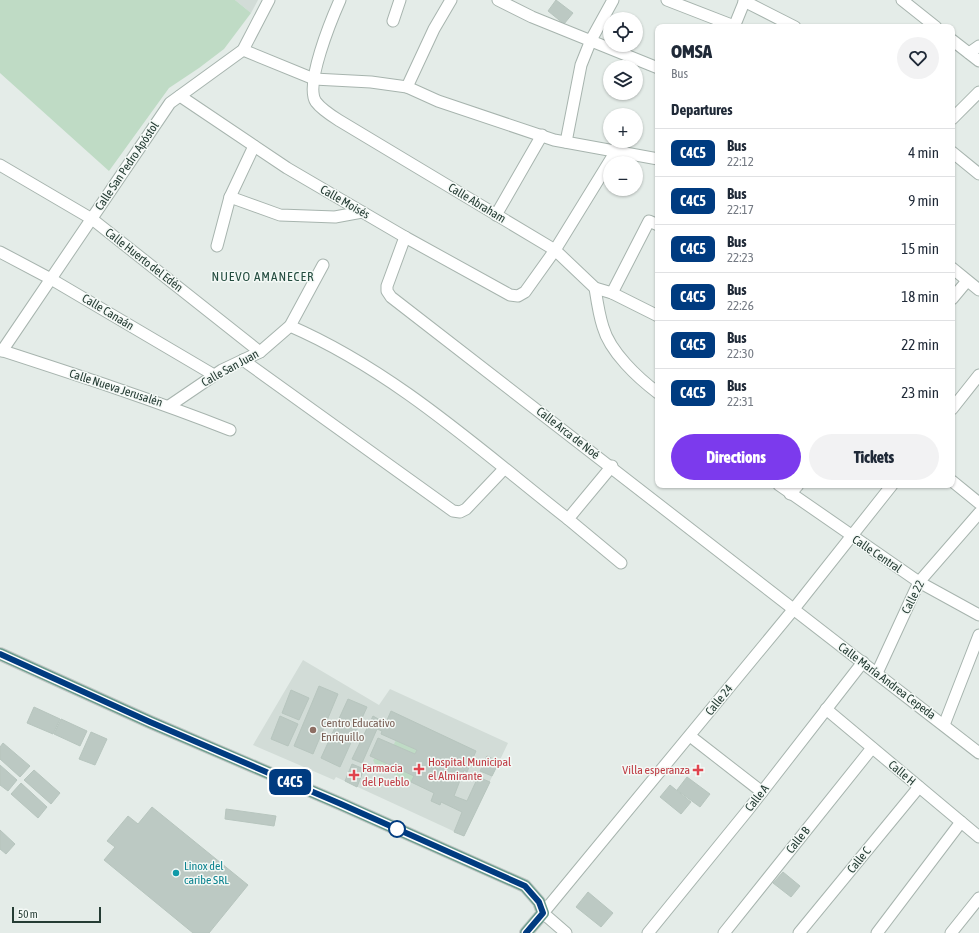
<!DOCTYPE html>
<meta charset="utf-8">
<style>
:root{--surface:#fff;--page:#f2f2f3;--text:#1f2937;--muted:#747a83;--line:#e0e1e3;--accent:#7c3aed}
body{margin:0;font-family:"Asap Condensed",sans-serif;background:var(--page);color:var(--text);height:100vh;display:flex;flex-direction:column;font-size:15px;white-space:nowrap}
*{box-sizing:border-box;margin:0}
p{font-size:13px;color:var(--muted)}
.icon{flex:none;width:22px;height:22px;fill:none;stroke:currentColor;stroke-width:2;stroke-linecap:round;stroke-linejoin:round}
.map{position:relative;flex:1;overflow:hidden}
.details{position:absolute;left:655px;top:24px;width:300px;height:464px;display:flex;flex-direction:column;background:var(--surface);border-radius:8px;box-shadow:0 1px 3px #0004}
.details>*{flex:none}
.badge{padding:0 8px;border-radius:6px;font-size:14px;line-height:26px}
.tools{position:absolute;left:603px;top:12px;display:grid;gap:8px}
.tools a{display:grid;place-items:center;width:40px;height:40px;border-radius:50%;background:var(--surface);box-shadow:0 1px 3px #0004;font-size:20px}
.scale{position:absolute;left:12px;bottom:10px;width:89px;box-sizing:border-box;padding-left:4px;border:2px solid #253c34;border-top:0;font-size:11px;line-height:14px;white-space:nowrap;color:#253c34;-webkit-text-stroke:3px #f4f9f6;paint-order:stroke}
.map>.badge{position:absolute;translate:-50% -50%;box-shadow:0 0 0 2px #fff}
h2{padding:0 16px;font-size:15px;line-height:36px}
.round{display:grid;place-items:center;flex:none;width:42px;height:42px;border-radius:21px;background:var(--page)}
.headline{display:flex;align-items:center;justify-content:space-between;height:68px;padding:0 16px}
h1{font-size:19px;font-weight:800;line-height:30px}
.cta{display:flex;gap:8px;margin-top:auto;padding:8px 16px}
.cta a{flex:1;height:46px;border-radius:24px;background:var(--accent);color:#fff;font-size:16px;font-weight:800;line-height:46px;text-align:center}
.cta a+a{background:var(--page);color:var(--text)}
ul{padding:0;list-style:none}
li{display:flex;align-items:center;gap:12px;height:48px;padding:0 16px;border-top:1px solid var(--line)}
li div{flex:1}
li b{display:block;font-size:15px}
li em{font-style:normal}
li .badge{min-width:44px;font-weight:700;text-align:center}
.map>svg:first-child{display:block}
</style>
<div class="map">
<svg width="979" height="933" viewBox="0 0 979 933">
<rect width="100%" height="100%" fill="#e4ece8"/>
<g fill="#d2dcd7">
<polygon points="235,0 258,0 251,13"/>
<polygon points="303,660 379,705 390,689 508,743 464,836 336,777 334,780 253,745"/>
</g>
<g fill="#bfdbc5">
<polygon points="0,0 235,0 251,13 224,49 199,68 169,88 109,171 0,73"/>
<polygon points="396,740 417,750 415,754 393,746"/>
<polygon points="375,758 414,776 411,782 376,766 373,760"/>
</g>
<g fill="#bcc9c3" stroke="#b7c5be">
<polygon points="556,0 573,13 564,24 548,11"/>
<polygon points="319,686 338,694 313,754 294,746"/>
<polygon points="291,690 309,698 299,720 282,713"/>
<polygon points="348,699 367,707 340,767 321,758"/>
<polygon points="34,707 60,719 53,734 27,723"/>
<polygon points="391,711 476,751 467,772 464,770 454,796 467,801 478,777 490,782 464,836 454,832 462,812 441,802 440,805 431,801 434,793 411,782 414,776 370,756 378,738 415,754 417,750 381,734 382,731 377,729 362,763 352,759 373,716 380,720 378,725 384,727"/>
<polygon points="280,716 298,724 288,746 271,739"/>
<polygon points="61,719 87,731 80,746 54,734"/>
<polygon points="91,732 107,739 95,765 79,759"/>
<polygon points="3,743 30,766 20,777 0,759 0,747"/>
<polygon points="487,756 499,762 492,776 480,771"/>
<polygon points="352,764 364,769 357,787 345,781"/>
<polygon points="0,765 17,780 8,791 0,785"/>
<polygon points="34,770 60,793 51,804 24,780"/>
<polygon points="687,777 710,794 700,807 677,790"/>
<polygon points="21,783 47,807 38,818 11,794"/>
<polygon points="670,785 691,802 681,814 660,797"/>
<polygon points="152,807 248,885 209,933 193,933 104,860 115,847 107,841 128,816 138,824"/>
<polygon points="226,809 276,816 274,826 225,819"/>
<polygon points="0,830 15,844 6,854 0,849"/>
<polygon points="783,872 800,886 791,897 773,883"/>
<polygon points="588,892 613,913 601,927 576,907"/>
</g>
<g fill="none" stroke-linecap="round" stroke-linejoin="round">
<g stroke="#a7b4ae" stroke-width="13">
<g id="minor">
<path d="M340 0C332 18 304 85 316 102 322 110 332 116 340 121L555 250 595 288 612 293 658 316"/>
<polyline points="498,0 532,17 658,68"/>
<polyline points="667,0 734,26"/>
<polyline points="902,0 936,27"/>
<polyline points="744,1 795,27"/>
<polyline points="393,21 400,0"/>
<polyline points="734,27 745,0"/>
<polyline points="952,40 979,61"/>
<polyline points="243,50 314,79 371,82 407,87 438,101 554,140 658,159"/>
<polyline points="969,53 979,46"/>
<polyline points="407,87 434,29 451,0"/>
<polyline points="180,96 287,168 405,237 510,295 518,296 525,292 555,250 616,151"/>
<polyline points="952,119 979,92"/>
<polyline points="566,142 581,65 591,40 613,0"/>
<polyline points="952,152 979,174"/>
<polyline points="0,165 92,219 260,352"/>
<polyline points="230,197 280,215 335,217 362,212"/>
<polyline points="496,215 542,135"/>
<polyline points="405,237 387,286 387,291 391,297 979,753"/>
<polyline points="217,246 230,197 254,146"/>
<polyline points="0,252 51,279 214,375"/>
<polyline points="952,268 979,290"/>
<path d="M595 288C597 301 599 315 603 327 610 352 638 378 658 393"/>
<polyline points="612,293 649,221 658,225"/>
<polyline points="952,299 967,281"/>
<path d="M290 326C394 371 480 450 568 519"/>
<path d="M0 350C77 375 154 400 230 430"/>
<polyline points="2,351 170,103 243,50 269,0"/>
<polyline points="243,360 453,511 460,512 466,509 504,469"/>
<polyline points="169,406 222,370 260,352 290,326 323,265"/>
<polyline points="952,409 979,375"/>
<polyline points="612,466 568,519 621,563"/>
<polyline points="952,481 979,503"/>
<polyline points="779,485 919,582 979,615"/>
<polyline points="790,494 798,485"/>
<polyline points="877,673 919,582 979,513"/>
<polyline points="826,709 979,837"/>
<polyline points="944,725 979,635"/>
<polyline points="690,736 762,792"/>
<polyline points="566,933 543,913 793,610 892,485"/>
<polyline points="648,933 748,810 863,662"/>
<polyline points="724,933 872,748"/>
<polyline points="799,933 919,787"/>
<polyline points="877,933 961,822"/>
<polyline points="951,933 979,898"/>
</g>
</g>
<g stroke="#c2c8c6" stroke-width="14">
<polyline id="major" points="0,654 150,722 341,804 525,886 539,902 543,913 526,933"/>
</g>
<use href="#minor" stroke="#fff" stroke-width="11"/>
<use href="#major" stroke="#6c9d8e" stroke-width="12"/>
</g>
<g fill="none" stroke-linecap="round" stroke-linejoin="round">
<g stroke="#fff" stroke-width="9">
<polyline id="line" points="0,654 150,722 341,804 525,886 539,902 543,913 526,933"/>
</g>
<use href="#line" stroke="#003b80" stroke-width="6"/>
</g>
<circle fill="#8d6e63" stroke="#f4f9f6" stroke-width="1.5" cx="313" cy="730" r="4"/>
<g fill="#e0444e" stroke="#f4f9f6" stroke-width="1.5">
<path d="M417 763h4v4h4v4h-4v4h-4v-4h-4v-4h4z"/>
<path d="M696 764h4v4h4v4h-4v4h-4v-4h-4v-4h4z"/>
<path d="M352 769h4v4h4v4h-4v4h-4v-4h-4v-4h4z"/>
</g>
<circle fill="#fff" stroke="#003b80" stroke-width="2" cx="397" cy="829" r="8"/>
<circle fill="#0f9aa8" stroke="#f4f9f6" stroke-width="1.5" cx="176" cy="873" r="4"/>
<g text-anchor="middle" stroke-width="3" stroke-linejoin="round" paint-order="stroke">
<g font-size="12" fill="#253c34" stroke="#f4f9f6">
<text transform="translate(127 166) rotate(-56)" y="4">Calle San Pedro Apóstol</text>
<text transform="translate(345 202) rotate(30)" y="4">Calle Moisés</text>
<text transform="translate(477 203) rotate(31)" y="4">Calle Abraham</text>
<text transform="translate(144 260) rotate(38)" y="4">Calle Huerto del Edén</text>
<text transform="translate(108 312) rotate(31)" y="4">Calle Canaán</text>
<text transform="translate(230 368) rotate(-29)" y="4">Calle San Juan</text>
<text transform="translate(116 388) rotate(18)" y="4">Calle Nueva Jerusalén</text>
<text transform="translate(568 433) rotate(38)" y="4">Calle Arca de Noé</text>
<text transform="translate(877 554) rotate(34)" y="4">Calle Central</text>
<text transform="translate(913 597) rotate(-63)" y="4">Calle 22</text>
<text transform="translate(887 681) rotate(37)" y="4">Calle María Andrea Cepeda</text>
<text transform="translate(719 700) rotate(-51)" y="4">Calle 24</text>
<text transform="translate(902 773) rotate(40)" y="4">Calle H</text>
<text transform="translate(757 798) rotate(-52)" y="4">Calle A</text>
<text transform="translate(798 840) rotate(-51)" y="4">Calle B</text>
<text transform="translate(859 860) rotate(-51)" y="4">Calle C</text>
</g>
<g font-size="12" fill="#785e54" stroke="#f4f9f6" text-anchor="start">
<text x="321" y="727">Centro Educativo<tspan x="321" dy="14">Enriquillo</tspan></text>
</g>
<g font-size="12" fill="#be3a42" stroke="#f4f9f6" text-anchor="start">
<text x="428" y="766">Hospital Municipal<tspan x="428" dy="14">el Almirante</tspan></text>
<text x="362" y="772">Farmacia<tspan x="362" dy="14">del Pueblo</tspan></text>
<text x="690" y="774" text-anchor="end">Villa esperanza</text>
</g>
<g font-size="12" fill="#0d838f" stroke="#f4f9f6" text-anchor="start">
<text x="184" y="870">Linox del<tspan x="184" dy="14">caribe SRL</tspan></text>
</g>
<g font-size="13" letter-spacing="1" fill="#234c3f" stroke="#f4f9f6">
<text x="263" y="281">NUEVO AMANECER</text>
</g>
</g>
</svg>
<div class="tools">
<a><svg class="icon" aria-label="locate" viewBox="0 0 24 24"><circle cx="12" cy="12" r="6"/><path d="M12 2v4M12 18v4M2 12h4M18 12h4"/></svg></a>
<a><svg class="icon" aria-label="layers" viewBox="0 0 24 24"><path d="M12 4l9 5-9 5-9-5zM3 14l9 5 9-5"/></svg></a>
<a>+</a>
<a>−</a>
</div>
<div class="scale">50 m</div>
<b class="badge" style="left:290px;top:782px;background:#003b80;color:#fff">C4C5</b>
<section class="details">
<div class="headline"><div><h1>OMSA</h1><p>Bus</p></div><a class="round"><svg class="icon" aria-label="heart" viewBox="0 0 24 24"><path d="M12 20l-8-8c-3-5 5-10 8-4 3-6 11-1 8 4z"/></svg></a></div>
<h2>Departures</h2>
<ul>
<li><span class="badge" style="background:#003b80;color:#fff">C4C5</span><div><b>Bus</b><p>22:12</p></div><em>4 min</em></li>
<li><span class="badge" style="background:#003b80;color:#fff">C4C5</span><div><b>Bus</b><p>22:17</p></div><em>9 min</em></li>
<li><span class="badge" style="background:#003b80;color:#fff">C4C5</span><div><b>Bus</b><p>22:23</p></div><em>15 min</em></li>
<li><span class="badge" style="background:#003b80;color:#fff">C4C5</span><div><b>Bus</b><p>22:26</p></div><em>18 min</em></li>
<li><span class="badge" style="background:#003b80;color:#fff">C4C5</span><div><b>Bus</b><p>22:30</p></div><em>22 min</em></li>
<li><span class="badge" style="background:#003b80;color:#fff">C4C5</span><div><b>Bus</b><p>22:31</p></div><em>23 min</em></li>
</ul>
<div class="cta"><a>Directions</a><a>Tickets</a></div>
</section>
</div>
